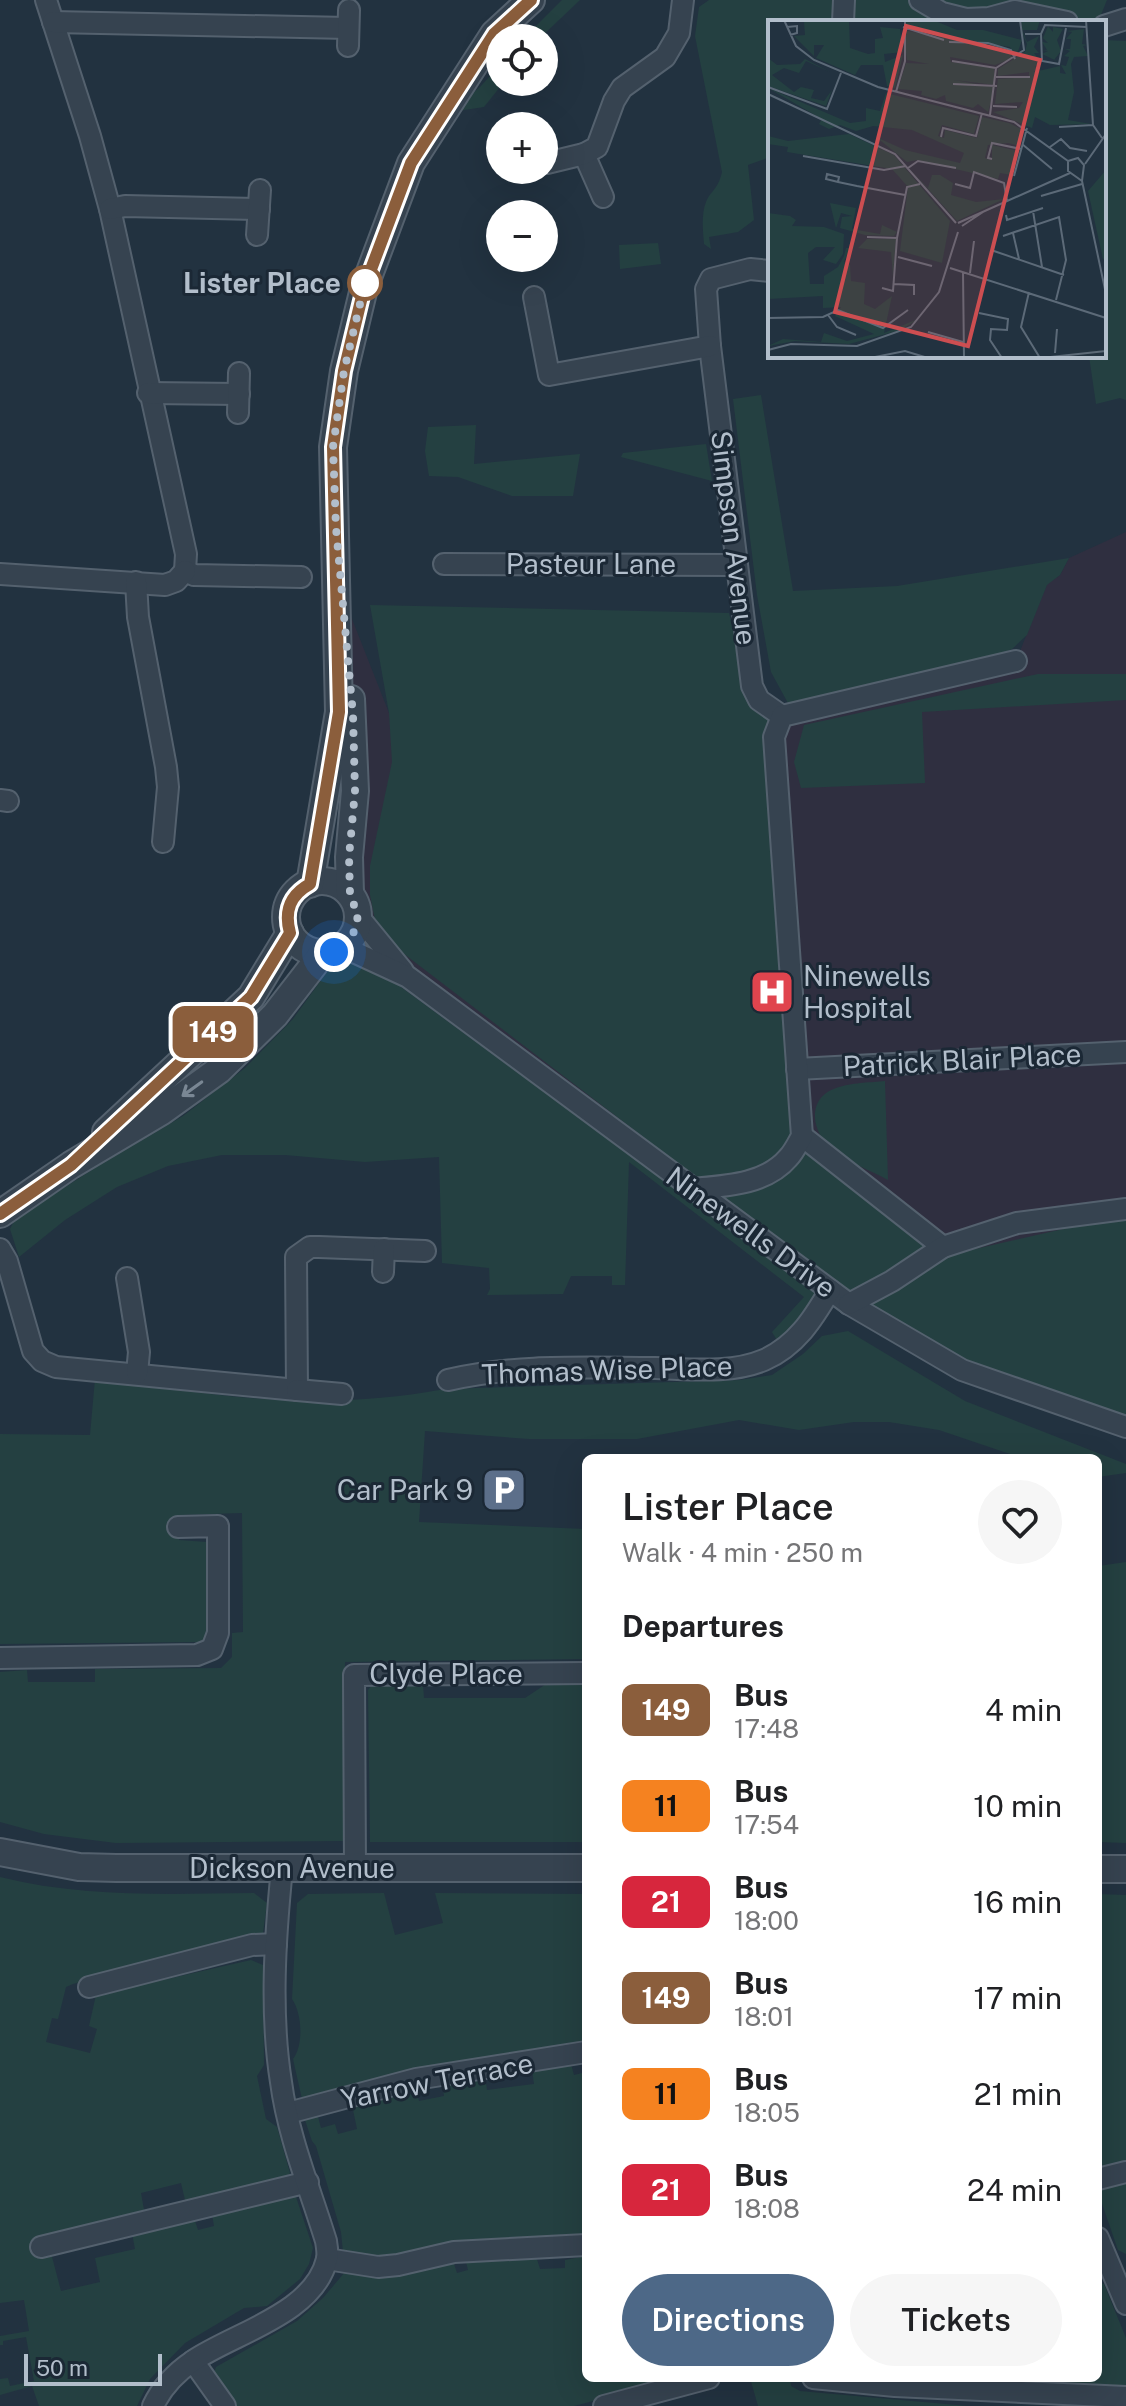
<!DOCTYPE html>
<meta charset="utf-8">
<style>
:root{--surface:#fff;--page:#f6f6f6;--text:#202124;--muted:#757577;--accent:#4d6887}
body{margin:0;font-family:"Public Sans",sans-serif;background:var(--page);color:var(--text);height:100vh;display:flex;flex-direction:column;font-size:30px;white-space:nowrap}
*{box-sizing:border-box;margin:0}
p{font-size:26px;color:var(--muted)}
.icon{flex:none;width:44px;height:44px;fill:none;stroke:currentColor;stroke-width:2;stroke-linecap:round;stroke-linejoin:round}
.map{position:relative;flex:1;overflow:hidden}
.drawer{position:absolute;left:582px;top:1454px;width:520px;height:928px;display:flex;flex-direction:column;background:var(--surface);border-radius:12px;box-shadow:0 8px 32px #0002}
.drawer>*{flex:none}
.badge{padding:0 16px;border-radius:12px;font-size:28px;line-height:52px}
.fabs{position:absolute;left:486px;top:24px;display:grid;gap:16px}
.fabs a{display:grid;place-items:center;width:72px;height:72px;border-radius:50%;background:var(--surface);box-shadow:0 8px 32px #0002;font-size:40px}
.scale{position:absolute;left:24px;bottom:20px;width:138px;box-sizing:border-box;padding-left:8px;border:4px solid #b2becb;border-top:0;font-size:22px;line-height:28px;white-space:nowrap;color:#b2becb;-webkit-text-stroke:6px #1b2835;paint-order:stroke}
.you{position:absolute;width:40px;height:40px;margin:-20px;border:6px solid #fff;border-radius:50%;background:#1a73e8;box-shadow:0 0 0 12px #1a73e833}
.map>.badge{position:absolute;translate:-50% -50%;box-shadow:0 0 0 4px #fff}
h2{padding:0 40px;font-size:30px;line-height:72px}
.round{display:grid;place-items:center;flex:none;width:84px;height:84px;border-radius:42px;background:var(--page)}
.head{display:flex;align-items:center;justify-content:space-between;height:136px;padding:0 40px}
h1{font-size:38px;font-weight:600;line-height:60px}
.primary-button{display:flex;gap:16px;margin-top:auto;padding:16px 40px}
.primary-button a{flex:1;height:92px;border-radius:48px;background:var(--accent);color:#fff;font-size:32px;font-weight:600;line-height:92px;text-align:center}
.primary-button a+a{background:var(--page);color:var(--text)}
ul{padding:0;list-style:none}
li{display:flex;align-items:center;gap:24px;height:96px;padding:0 40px}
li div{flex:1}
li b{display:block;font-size:30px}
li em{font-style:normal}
li .badge{min-width:88px;font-weight:700;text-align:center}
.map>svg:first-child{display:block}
</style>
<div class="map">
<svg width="1126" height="2406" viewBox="0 0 1126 2406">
<rect width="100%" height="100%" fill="#223240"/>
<polygon fill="#2f2f40" points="1126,532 1126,1427 962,1370 349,944 358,916 343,596 389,713 736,644 742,611 752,686 783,716 1016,661 1047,584 1060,575 1069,558"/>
<g fill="#244041">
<polygon points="562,0 580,0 540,38 524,38"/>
<path d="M709 0H1107L1098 22H770V157L748 165 754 220 738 232 709 237 711 249 704 244C703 232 701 214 706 202 711 190 718 190 722 172L695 36 699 7Z"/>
<polygon points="1104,40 1126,41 1126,400 1120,398 1096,404 1089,356 1104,356"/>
<polygon points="500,65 500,82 504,82 484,107 451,112 480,87"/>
<polygon points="658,243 661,264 620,269 619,245"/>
<polygon points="761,395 793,591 897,586 1069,558 1060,575 1047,585 1027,635 1012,649 990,659 789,705 771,672 757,595 733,399"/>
<polygon points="476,425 474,464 580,454 573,496 512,496 458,477 429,476 425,451 428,427"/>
<polygon points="706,444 712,481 621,457 623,453"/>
<polygon points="370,605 729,613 749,696 770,714 793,1136 953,1254 1085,1224 1126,1220 1126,1421 963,1365 847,1293 395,947 375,920 370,895 370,866 392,762 389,713"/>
<polygon points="1038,674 1126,674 1126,700 922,712 925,783 801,788 794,762 804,725"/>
<polygon points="355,960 371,965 819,1294 807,1316 778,1342 772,1332 804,1297 629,1162 625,1285 612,1285 612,1276 571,1276 563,1294 487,1295 490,1289 489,1268 442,1263 439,1157 365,1162 285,1155 222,1155 168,1166 117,1187 65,1220 19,1257 10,1229 15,1219 95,1168 183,1116 245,1068 293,1019 327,972 338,963"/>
<path d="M885 1081 888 1180C872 1171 845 1161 832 1150 823 1143 815 1128 815 1117 815 1081 859 1084 885 1081Z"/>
<path d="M848 1331 965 1401 1126 1464V1473L1098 1477V1458H1022L939 1430 889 1422H854L799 1430 739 1420 637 1439H529L425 1431 419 1522 586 1529V1659L345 1662 344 1841 116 1843 44 1834 0 1822V1672L27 1670 28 1682H95V1669L221 1668 232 1657V1633L243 1632 242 1513 179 1515V1540L207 1542V1637L200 1642 0 1644V1434L90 1435 95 1379C158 1386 222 1398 286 1400 340 1402 392 1399 445 1389L740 1380 772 1375 803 1354 822 1336Z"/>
<polygon points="1126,1562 1126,1843 1098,1842 1098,1566"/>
<polygon points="423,1684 424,1698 525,1698 546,1684 586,1684 586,1842 370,1842 368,1690 371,1686"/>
<path d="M0 1877C84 1898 169 1894 254 1893L267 1903 263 1933 73 1984 66 1987 58 2019 52 2018 46 2042 90 2053 97 2029 89 2026 96 1995 251 1960 263 1965 264 2065 257 2076 266 2119 277 2127 290 2173 282 2181 186 2204 181 2183 141 2193 144 2210 51 2253 61 2291 100 2282 95 2258 135 2249 132 2233 194 2218 198 2230 214 2226 212 2214 284 2197H296L313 2248 309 2264 300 2279 267 2306 244 2308 185 2343 150 2379 137 2406H39L32 2386 0 2395V2379L8 2378 10 2386 34 2381 26 2337 3 2341V2345H0V2336L29 2331 24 2300 0 2303Z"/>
<path d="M384 1893 395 1935 443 1923 435 1893 586 1894V2044L310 2099H302L293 2059C304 2045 302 2013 292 1999L297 1903 308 1894Z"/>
<polygon points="1098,1894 1126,1895 1126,2162 1098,2170"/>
<polygon points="571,2064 574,2075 586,2072 586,2238 377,2260 343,2252 341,2232 316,2146 312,2141 305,2120 317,2113 321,2128 335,2124 338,2134 357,2129 352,2105 416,2088 419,2101 444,2096 442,2082 485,2076 487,2090 534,2084 532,2070"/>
<polygon points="1126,2179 1126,2254 1118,2250 1098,2192 1102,2186"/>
<polygon points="536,2256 540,2269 565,2268 565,2260 586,2256 586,2378 681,2378 574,2406 237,2406 213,2376 216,2367 297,2321 323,2298 345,2272 388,2276 453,2261 457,2273 468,2270 465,2258"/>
<polygon points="1098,2283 1104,2284 1126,2338 1126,2390 983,2378 1098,2378"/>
<polygon points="750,2378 790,2378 791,2386 800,2391 968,2406 758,2406"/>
</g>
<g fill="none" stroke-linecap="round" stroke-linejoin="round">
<g stroke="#54616e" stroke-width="24">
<g id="minor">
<polyline points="46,0 90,136 110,209 186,554 185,571"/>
<polyline points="920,0 942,13 966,19 989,18 1015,11 1067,22"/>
<polyline points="53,22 348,28"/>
<polyline points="843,22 844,0"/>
<polyline points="1104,26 1126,19"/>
<polyline points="348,46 349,10"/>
<polyline points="584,154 603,197"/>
<polyline points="547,163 584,154 597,147 614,101 622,88 665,57 679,33 683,0"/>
<polyline points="110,209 125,206 259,209"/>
<polyline points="257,235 260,190"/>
<polyline points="770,271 750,269 711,279 706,289 710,346 752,686 759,700 782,716"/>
<polyline points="534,297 549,375 710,346"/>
<polyline points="148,393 239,394"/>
<polyline points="238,413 239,373"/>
<polyline points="444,564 737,565"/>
<polyline points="185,571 194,575 301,577"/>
<polyline points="0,574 165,585 176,581 185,571"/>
<polyline points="136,582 138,617 166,767 168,787 163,842"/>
<polyline points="0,800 8,801"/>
<polyline points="358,916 403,971"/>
<polyline points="343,947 408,977 849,1304 962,1370 1126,1427"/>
<polyline points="797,1069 1126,1052"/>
<polyline points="802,1136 943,1247"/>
<path d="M691 1189C724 1186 765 1185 788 1158 794 1152 798 1143 802 1136L774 737 782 716 1016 661"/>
<polyline points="0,1249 7,1261 33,1351 42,1361 56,1367 297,1390 296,1257 310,1247 319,1247 425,1251"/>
<polyline points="383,1272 384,1249"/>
<polyline points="127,1278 139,1352 137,1373"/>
<polyline points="849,1304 892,1281 943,1247 1017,1223 1126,1209"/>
<path d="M448 1380C516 1364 586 1368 655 1368 690 1369 731 1374 764 1360 796 1346 813 1319 830 1290"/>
<polyline points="297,1390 342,1394"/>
<polyline points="0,1658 197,1655 212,1649 218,1633 218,1526 178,1527"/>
<polyline points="355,1868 354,1675 586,1673"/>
<polyline points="89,1987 252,1945 276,1944"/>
<polyline points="288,2113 416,2079 586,2052"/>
<polyline points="1098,2179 1126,2172"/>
<polyline points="1098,2238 1126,2304"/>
<polyline points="41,2247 308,2182"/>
<polyline points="327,2259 378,2267 398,2265 454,2252 586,2245"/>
<polyline points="193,2361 225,2406"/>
<polyline points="813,2378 895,2386 1126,2397"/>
<path d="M153 2406C162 2387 175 2373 193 2361 234 2333 314 2314 327 2259 328 2254 327 2247 326 2241 310 2189 288 2136 281 2082 270 2013 275 1938 282 1868"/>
<polyline points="604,2406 709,2378"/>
</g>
</g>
<g stroke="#54616e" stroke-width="30">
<g id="tertiary">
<circle cx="322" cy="917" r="36"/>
<polyline points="310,884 339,712 333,447 344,371 364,288 411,163 494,34 531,0"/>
<polyline points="350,894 349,857 355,791 351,699"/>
<polyline points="106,1132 251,997 290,933"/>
<polyline points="0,1214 71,1165 162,1111 219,1070 275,1015 323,953"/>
<polyline points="0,1852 79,1867 116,1868 586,1868"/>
<polyline points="1098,1869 1126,1869"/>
</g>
</g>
<use href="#minor" stroke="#364350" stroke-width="20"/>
<use href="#tertiary" stroke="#364350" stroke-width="26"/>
</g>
<defs><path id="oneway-shaft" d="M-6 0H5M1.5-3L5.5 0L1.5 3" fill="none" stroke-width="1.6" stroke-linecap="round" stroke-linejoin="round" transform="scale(2)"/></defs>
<use stroke="#7a8794" href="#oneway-shaft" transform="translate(192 1089) rotate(144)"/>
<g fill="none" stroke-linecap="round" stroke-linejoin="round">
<g stroke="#fff" stroke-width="18">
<path id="line" d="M0 1214 71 1165 251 997 290 933C284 911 290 895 310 884L339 712 333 447 344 371 364 288 411 163 494 34 531 0"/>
</g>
<use href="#line" stroke="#8b5e3c" stroke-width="12"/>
<polyline stroke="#b2becb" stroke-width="8" stroke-dasharray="0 14.4" points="334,952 352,938 358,916 350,894 349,857 355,791 353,715 336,528 333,447 344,371 365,283"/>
</g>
<defs>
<g id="hospital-square" transform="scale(2.3)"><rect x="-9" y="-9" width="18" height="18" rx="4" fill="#e0444e" stroke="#1b2835"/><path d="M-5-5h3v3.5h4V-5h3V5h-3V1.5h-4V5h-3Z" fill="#fff"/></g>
<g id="parking-square" transform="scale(2.3)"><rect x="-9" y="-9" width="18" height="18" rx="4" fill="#5c6f8a" stroke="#1b2835"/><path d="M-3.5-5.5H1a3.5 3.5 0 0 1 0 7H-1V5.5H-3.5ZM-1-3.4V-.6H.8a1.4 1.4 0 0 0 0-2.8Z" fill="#fff"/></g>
</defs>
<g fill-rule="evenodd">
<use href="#hospital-square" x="772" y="992"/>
<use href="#parking-square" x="504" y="1490"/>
</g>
<circle fill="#fff" stroke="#8b5e3c" stroke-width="4" cx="365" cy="283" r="16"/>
<g text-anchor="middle" stroke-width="6" stroke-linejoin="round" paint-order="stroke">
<g font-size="28" font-weight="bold" fill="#b2becb" stroke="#1b2835" text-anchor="end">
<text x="341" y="293">Lister Place</text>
</g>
<g font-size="28" fill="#b2becb" stroke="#1b2835">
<text transform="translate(734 538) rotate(83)" y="10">Simpson Avenue</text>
<text x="591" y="574">Pasteur Lane</text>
<text transform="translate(962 1060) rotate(-3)" y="10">Patrick Blair Place</text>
<text transform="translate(751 1232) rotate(36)" y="10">Ninewells Drive</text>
<text transform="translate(607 1370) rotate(-2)" y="10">Thomas Wise Place</text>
<text x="446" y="1684">Clyde Place</text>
<text x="292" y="1878">Dickson Avenue</text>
<text transform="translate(437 2081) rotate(-11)" y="10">Yarrow Terrace</text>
</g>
<g font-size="28" fill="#b2becb" stroke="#1b2835" text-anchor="start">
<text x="803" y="986">Ninewells<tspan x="803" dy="32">Hospital</tspan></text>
<text x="473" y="1500" text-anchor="end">Car Park 9</text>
</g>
</g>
<g transform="translate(768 20)">
<rect width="338" height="338" fill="#223240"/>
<path d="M27 0H81L82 28 100 34 107 33V19L115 18 112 7 132 9 135 32 116 34 117 42 135 35 127 68 119 66 115 45H93L87 55 48 38 56 25H46V36L26 16 37 15 36 2ZM139 0H165L189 10H215L254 20 248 37 242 27 182 17 240 30 245 38 227 45 182 37 183 42 226 48 227 65 186 60 227 67 220 92 210 84 205 88 178 81 177 75 168 79 153 75 154 71 130 69 138 43 161 44 139 40 135 10 176 18 137 6ZM253 0H272L269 10H254L259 22 271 16 266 27 271 33H266L272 41 267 47H271L266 52 292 46V53L298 54 293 45 298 46 301 37 296 36 302 31 297 29H302L303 19H298L304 12 299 11 316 9 314 24 319 25 315 26 320 36 306 37 303 44 306 72 300 100 323 104 282 105 267 97 264 108 225 92 251 88 255 82 227 84 230 59 261 57V52L230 56V49L257 32 259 24 254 12ZM280 6 285 12V7L295 9 289 20 293 31 286 40 291 42 274 34 280 31 274 30H279L274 22 280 23 275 18ZM0 38 9 45 32 44 37 39 62 52 38 41 31 53 16 48 4 55 26 72 33 67 46 70 43 78 56 81 64 70 58 86 0 66ZM0 68 82 103 98 101V88L112 91 118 73 211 96 206 114 174 105 170 116 176 118 177 110 209 118 214 97 241 103 255 110 251 126 240 123 220 125 217 138 224 140V125L250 131 246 150 243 155 232 153 230 159 149 140 139 142 108 117 137 130 192 143 196 133 144 110 105 106 88 111 72 105 61 109 51 104 54 99ZM81 114 126 135 182 201 174 243 132 231 140 167 124 149 19 132 20 127 0 124V116L20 121ZM141 148 160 168 164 155H172L185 163 183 175 208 182 236 179 189 201ZM338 150V238L335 239 320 171ZM62 183 88 188 84 209 112 214 114 205 129 212 126 216 97 215 72 208 74 197 84 196 73 193 68 208ZM0 193 22 196 28 200 24 206 56 207 76 214 75 234 68 244 55 240 67 227H48L40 233 42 264H56V256L70 247 76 236 78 228H82L76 242 82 245 83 261 97 263 96 284 107 289 124 276 116 313 150 299 133 310 81 324 27 321 0 326 15 319 53 322 56 313 79 321 106 314 67 296 73 287 55 288V276L0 279ZM99 219H128L125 257 123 232 90 228Z" fill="#244041"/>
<path fill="none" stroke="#5c6a78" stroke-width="2" d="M16 0 28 26 46 40 110 67 246 102 300 141M318 0 325 105 334 118M19 7 29 6V13L22 15M135 7 176 20M257 14H273L277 5 319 7M273 14 274 41 291 44 298 8M181 22 220 23 243 30 247 39M184 41 228 48M228 57H262M185 64 229 66M0 67 59 89 73 53M128 72 137 41V0M0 74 127 134 188 203M225 86 249 87M222 95 228 48 256 30 252 0M291 107 325 105M173 117 175 108 208 116 214 93M254 124 284 149M282 127 293 119 302 128 319 131M35 136 116 150 138 146M224 139 220 138 224 123 253 129M300 141 310 138 316 145 314 161 338 274M300 141V151L314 161M317 144 338 114M140 148 150 141 188 148M246 156 259 108M70 162 71 157 59 154 58 159 70 162 89 166 137 175M187 164 202 168 206 152 236 163 239 181M273 176 314 164M265 191 274 247M238 195 239 200 275 188M190 203 302 153M194 206 215 192M245 213 251 239M235 216 291 197 298 240 288 280M99 217 129 218 139 167 152 164M223 230 296 255M130 237 164 246M182 248 338 298M195 252 196 338M202 253 206 221M126 264 146 265V275M114 268 125 271 129 218M261 272 253 307 272 338M211 293 240 299 239 310 223 309 222 320 234 338M60 295 69 307 88 315M0 298 55 297 70 290 115 308 140 290M160 312 195 322M0 330 23 324 89 326 143 307 171 272 190 212M287 333 289 309M102 338 137 331 160 338M273 338 338 331"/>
<path fill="#cd4e51" fill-opacity="0.15" stroke="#cd4e51" stroke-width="4" d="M138 6 272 40 200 326 67 292Z"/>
<rect width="338" height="338" fill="none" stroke="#b2becb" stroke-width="4"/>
</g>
</svg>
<div class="fabs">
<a><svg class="icon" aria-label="locate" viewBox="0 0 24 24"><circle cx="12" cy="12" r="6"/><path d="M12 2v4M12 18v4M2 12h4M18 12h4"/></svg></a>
<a>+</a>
<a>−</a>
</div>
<div class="scale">50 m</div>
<div class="you" style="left:334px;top:952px"></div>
<b class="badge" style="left:213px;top:1032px;background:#8b5e3c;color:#fff">149</b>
<section class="drawer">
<div class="head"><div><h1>Lister Place</h1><p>Walk · 4 min · 250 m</p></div><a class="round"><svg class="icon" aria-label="heart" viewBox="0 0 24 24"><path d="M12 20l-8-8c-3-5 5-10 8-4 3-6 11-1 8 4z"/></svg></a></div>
<h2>Departures</h2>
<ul>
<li><span class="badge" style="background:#8b5e3c;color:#fff">149</span><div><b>Bus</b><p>17:48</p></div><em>4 min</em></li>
<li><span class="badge" style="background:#f58220;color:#111">11</span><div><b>Bus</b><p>17:54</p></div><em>10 min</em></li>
<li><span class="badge" style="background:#d7263d;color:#fff">21</span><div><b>Bus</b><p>18:00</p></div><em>16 min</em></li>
<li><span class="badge" style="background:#8b5e3c;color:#fff">149</span><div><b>Bus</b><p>18:01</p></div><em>17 min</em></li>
<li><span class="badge" style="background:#f58220;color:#111">11</span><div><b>Bus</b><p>18:05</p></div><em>21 min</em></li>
<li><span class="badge" style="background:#d7263d;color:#fff">21</span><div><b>Bus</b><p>18:08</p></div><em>24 min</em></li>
</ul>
<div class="primary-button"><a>Directions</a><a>Tickets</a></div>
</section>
</div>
